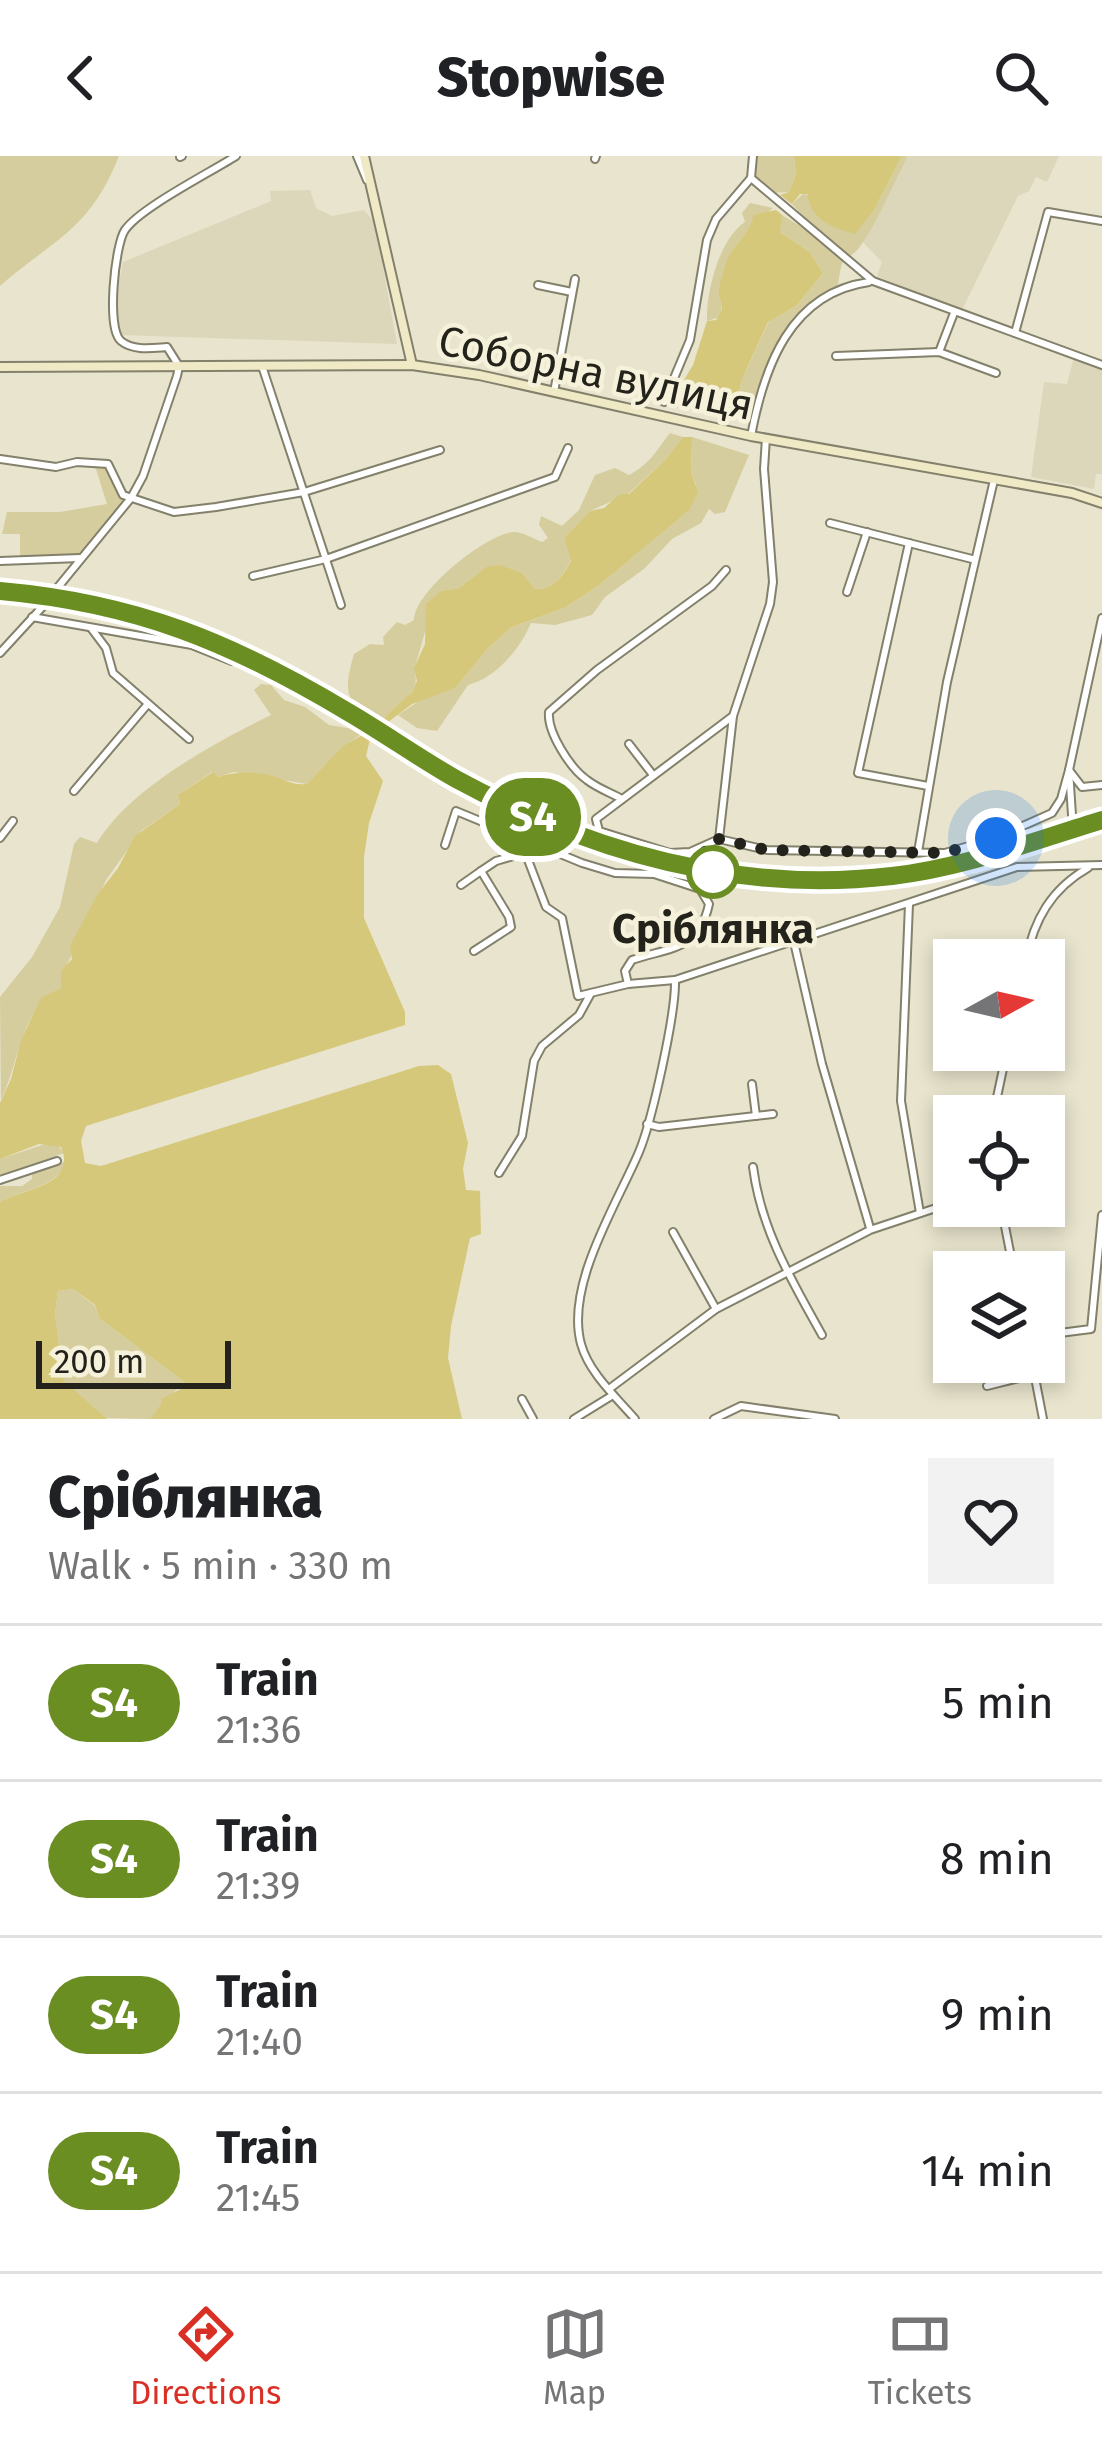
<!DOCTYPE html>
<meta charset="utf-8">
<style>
:root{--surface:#fff;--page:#f2f2f2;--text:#202124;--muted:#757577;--line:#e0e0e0;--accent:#d93025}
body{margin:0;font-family:"Fira Sans",sans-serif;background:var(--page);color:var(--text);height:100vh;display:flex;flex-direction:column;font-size:45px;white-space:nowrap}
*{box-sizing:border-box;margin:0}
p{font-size:39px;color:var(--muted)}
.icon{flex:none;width:66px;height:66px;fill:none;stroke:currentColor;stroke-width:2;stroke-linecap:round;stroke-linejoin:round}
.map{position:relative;height:1263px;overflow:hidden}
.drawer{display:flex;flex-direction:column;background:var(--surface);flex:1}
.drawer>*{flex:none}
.badge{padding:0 24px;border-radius:39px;font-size:42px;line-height:78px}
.needle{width:78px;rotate:82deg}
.tools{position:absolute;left:933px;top:783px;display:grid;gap:24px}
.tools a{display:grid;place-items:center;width:132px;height:132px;border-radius:0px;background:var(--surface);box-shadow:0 6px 18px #0003;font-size:60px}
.scale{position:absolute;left:36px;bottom:30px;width:195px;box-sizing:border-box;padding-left:12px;border:6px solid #24231b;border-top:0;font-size:33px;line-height:42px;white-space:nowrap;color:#24231b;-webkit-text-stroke:9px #f5f1da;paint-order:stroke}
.you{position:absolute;width:60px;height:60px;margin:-30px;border:9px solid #fff;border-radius:50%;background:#1a73e8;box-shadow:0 0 0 18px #1a73e833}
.map>.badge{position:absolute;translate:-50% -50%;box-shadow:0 0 0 6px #fff}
.round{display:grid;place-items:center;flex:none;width:126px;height:126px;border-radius:0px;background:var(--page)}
.summary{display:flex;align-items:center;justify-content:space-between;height:204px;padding:0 48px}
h1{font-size:57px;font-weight:800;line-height:90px}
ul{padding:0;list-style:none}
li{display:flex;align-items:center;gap:36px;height:156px;padding:0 48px;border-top:3px solid var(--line)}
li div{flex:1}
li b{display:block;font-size:45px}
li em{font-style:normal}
li .badge{min-width:132px;font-weight:700;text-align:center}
header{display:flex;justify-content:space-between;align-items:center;height:156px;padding:0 48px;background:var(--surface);font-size:54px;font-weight:800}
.tabs{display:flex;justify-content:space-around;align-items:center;height:168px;border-top:3px solid var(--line);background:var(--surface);font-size:33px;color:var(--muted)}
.tabs a{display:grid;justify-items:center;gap:6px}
.tabs .active{color:var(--accent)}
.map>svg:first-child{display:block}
</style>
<header><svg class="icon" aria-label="back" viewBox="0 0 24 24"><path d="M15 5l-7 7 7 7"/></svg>Stopwise<svg class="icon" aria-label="search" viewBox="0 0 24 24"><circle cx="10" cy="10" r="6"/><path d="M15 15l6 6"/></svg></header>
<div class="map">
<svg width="1102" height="1263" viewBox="0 0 1102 1263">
<rect width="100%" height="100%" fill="#e8e4cd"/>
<g fill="#dcd7ba">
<polygon points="907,0 1059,0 1047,26 1036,21 1029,35 1018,40 961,156 877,120 882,106 862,85"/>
<polygon points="310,34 316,52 332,60 364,54 375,67 397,188 121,179 116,175 116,142 123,106 271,45 270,35"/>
<polygon points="1074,201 1102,212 1102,318 1096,318 1094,333 1031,321 1044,226 1067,228"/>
<polygon points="0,427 21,428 57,432 46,444 0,439"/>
</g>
<g fill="#d6cd9e">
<path d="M0 0H119C89 75 56 81 0 130Z"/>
<polygon points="755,0 794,0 796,18 789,36 771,37 753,21"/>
<path d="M902 0H907L904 8C890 34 878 66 861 89 846 111 844 87 838 129 774 180 772 188 749 266L729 259 735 255 742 223 769 165 796 150 823 117 810 96 780 76 779 62 782 59 805 73 807 64 792 48 804 37 810 42 874 54Z"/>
<path d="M750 47 773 52C751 71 728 92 722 123 719 138 724 147 720 161L707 165C706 136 719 83 745 66L742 57Z"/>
<path d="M670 277 683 281 665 304 628 338 590 355 564 382 571 404C564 419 552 435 535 433L522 417 486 411 459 432 442 435C428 458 424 482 416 507 413 517 419 524 413 534 405 547 389 558 377 567 345 546 343 536 354 498L370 488 384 489 383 481 397 466 405 469 414 464C415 435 486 378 514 376 523 376 534 383 542 386L548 382 539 369 541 360 562 370 579 354 595 319 615 312 629 319C650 308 656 295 670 277Z"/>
<path d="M692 281 749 299 725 356 715 358 709 353 701 367 672 383 644 413 605 441 592 459 555 469 531 467C520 493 496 522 468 529L437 575 417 572 398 559 425 541 455 532 490 490 512 471 564 452 598 430 689 353 696 329 691 316Z"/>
<polygon points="77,306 108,308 118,334 131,342 80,402 20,405 20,378 2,378 7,356 60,356 107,348 96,313"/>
<path d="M261 528 271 529 284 544 305 551 329 569 366 575 344 590 307 628 234 616 218 621 212 616 178 639 180 648 141 675 106 724 66 811 61 832C19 854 20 905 1 944L0 841 32 801 60 751 74 688 80 681 97 687C130 632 214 587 271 559L254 534Z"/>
<polygon points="48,987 56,987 64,997 0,1020 0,1003"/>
<path d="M67 1005C60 1031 17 1035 0 1046V1030H22L32 1023V1015Z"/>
<polygon points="73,1133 95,1150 99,1162 183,1225 185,1231 176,1234 150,1263 102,1262 64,1226 55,1159 58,1135"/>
</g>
<g fill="#d6c87b">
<path d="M794 0H902L874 54 855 78C830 71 812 64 807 38H800L792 48 780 39 789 36 796 18Z"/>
<path d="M776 54 782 59 780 76 810 96 823 117 796 150 768 166 742 223 735 255 729 259 677 252 675 239 693 209 707 165 716 164C725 151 722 151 719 138 718 132 723 117 725 110 730 90 752 78 753 59Z"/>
<path d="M683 281H692L691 316 698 336 689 354 598 430 564 452 512 471 490 490 455 532 412 548 371 579 366 600 383 625 369 667 364 701V762L405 856V869L86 970 81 985 85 1007 101 1010 419 910 438 909 451 918 468 987 463 1013 466 1034 480 1035 481 1078 470 1082 451 1170 448 1202 462 1263H150L162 1247 161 1243 185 1231 183 1225 99 1162 95 1149 73 1133 58 1135 55 1159 64 1225 107 1263H0V1046C22 1033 78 1030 61 991L39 988 0 1003V947L11 923 21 884 41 842 61 832V815L72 803 70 790 97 739 118 712 135 680 180 648 178 639 213 616 218 621C234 616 252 615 269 619 283 622 291 630 307 628L343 590 371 574 412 536 417 525 414 512 425 488 426 448 441 435 459 432 486 411 500 409 522 417 535 433C552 435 564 419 571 405L564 382 590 355 604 352 620 338H629L665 304Z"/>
</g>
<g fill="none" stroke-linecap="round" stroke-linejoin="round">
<g stroke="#83806b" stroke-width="10">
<g id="street">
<polyline points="357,0 367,24"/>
<polyline points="180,1 182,0"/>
<polyline points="595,3 596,0"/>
<polyline points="751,22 873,125 1102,209"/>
<polyline points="538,129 572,136"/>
<polyline points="1015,177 1048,56 1102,65"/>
<polyline points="939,196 954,157"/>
<polyline points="836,200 939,196 996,217"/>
<polyline points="262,210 341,449"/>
<polyline points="554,236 575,123"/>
<polyline points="664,246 690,184 707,84 716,63 751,22 753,0"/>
<path d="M751 280C764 211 790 137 869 126"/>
<polyline points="0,303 56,311 77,306 108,308 123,339 174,356 216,351 304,336 440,294"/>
<polyline points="830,367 972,403"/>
<polyline points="909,387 858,617 928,630"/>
<polyline points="0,405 80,402"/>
<polyline points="253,420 326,403 555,321 568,292"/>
<path d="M54 436 131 342 143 320 177 220 179 210 167 191C152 192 133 195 121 185 106 173 115 88 125 74 140 52 211 16 236 0"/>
<polyline points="847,436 867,376"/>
<polyline points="32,461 192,489 232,505"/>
<polyline points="91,472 106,492 113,517 189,583"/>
<polyline points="0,497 46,447"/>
<polyline points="733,560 596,663 599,675 670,697 690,696 719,683 767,694 945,697 996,682 1052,657 1061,643 1069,614 1082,631 1102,629"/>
<polyline points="629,588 653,619"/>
<polyline points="74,635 147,549"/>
<path d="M622 643C611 637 597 632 587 624 570 612 547 576 549 556L597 514 712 430 726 414"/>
<polyline points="1072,659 1069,614 1102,462"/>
<polyline points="0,682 13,665"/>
<polyline points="719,683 733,560 770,448 773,426 764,313 766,282"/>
<path d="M445 689 456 655 582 707 615 717 654 718 700 733 709 748C699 795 670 791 632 804L625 815 628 828"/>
<polyline points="525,696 546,751 562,762 578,840 628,828 675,824 1017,711 1102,709"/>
<polyline points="918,696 947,526 994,324"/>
<polyline points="461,729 481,715"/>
<polyline points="909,748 901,945 920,1057"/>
<polyline points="794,786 822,908 870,1072"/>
<polyline points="474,795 511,771 509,761 481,715 496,705 538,693"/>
<path d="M1026 804C1034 764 1051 733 1088 712"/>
<polyline points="752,928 756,960"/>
<polyline points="993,960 1007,894"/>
<polyline points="647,968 659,971 773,958"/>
<path d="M753 1011C761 1074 792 1125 822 1179"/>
<polyline points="499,1017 522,980 534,905 542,890 579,859 591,837"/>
<polyline points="0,1024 57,1005"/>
<polyline points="1001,1050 1014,1116"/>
<polyline points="673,1076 716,1153"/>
<polyline points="1044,1179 1091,1173 1102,1059"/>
<polyline points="1032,1206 1043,1263"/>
<polyline points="987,1230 1035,1218"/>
<polyline points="609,1233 716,1153 870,1074 954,1046"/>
<polyline points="522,1243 533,1263"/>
<polyline points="574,1263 613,1239"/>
<path d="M635 1263C616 1241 589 1217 581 1188 565 1129 617 1048 639 996 652 965 676 857 675 824"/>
<polyline points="714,1263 741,1250 835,1263"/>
</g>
</g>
<g stroke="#83806b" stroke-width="12">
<g id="secondary">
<polyline points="364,0 412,209"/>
<polyline points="0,211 412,209 479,219 751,280 1072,337 1102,347"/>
</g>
</g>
<use href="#street" stroke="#fff" stroke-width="6"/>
<use href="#secondary" stroke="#efe9c5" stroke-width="8"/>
<g stroke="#4d4c41" stroke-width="8">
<path id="rail" d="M0 435C136 448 231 485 348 556 384 577 419 602 456 623 590 696 738 738 892 720 963 712 1034 686 1102 664"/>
</g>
<use href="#rail" stroke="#f5f1da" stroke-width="3" stroke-dasharray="9" stroke-linecap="butt"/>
</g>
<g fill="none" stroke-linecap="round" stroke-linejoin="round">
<g stroke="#fff" stroke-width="27">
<path id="line" d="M0 435C136 447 231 486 348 556 384 577 419 602 456 623 590 696 738 738 892 720 963 712 1033 685 1102 664"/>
</g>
<use href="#line" stroke="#6b8e23" stroke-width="18"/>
<polyline stroke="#24231b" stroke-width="12" stroke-dasharray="0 21.6" points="713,716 704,692 719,683 767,694 945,697 996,682"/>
</g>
<circle fill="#fff" stroke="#6b8e23" stroke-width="6" cx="713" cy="716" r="24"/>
<g text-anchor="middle" stroke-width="9" stroke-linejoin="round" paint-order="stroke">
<g font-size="42" fill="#24231b" stroke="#f5f1da">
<text transform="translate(596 216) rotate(12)" y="15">Соборна вулиця</text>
</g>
<g font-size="42" font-weight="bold" fill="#24231b" stroke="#f5f1da">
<text x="713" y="787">Сріблянка</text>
</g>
</g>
</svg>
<div class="tools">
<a><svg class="needle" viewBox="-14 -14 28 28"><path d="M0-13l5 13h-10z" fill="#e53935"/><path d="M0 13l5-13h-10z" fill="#757577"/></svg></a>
<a><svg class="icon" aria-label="locate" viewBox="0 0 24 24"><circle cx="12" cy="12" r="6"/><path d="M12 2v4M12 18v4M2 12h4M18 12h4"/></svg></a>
<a><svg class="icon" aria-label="layers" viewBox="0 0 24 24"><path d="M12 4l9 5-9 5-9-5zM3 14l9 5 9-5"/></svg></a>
</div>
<div class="scale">200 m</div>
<div class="you" style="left:996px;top:682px"></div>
<b class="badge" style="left:533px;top:661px;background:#6b8e23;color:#fff">S4</b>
</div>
<section class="drawer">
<div class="summary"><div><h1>Сріблянка</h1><p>Walk · 5 min · 330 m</p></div><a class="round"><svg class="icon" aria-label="heart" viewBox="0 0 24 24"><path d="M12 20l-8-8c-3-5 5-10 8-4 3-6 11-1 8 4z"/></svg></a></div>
<ul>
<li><span class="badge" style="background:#6b8e23;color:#fff">S4</span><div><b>Train</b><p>21:36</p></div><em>5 min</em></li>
<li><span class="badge" style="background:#6b8e23;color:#fff">S4</span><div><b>Train</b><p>21:39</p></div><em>8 min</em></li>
<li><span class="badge" style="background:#6b8e23;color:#fff">S4</span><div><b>Train</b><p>21:40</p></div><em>9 min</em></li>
<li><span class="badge" style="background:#6b8e23;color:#fff">S4</span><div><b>Train</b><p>21:45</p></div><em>14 min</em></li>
</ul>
</section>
<nav class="tabs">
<a class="active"><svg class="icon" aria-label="directions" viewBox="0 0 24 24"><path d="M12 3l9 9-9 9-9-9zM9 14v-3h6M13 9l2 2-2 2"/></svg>Directions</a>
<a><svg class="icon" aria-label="map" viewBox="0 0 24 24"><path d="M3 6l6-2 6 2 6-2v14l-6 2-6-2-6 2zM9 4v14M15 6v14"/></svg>Map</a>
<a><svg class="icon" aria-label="tickets" viewBox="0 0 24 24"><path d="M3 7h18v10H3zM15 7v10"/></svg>Tickets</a>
</nav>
